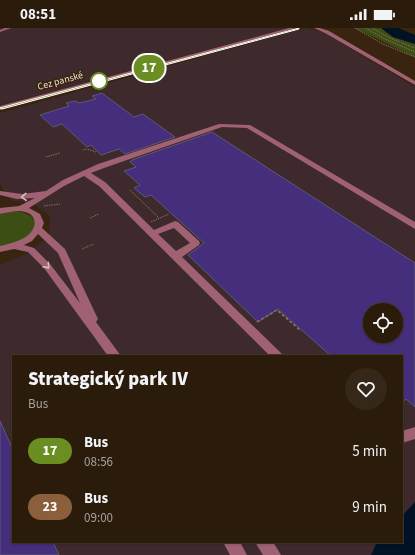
<!DOCTYPE html>
<meta charset="utf-8">
<style>
:root{--surface:#2a1b0b;--page:#362819;--text:#f1f3f6;--muted:#a5a19d;--line:#46392c}
body{margin:0;font-family:"Source Sans 3",sans-serif;background:var(--page);color:var(--text);height:100vh;display:flex;flex-direction:column;font-size:15px;white-space:nowrap}
*{box-sizing:border-box;margin:0}
p{font-size:13px;color:var(--muted)}
.icon{flex:none;width:22px;height:22px;fill:none;stroke:currentColor;stroke-width:2;stroke-linecap:round;stroke-linejoin:round}
.map{position:relative;flex:1;overflow:hidden}
.sheet{position:absolute;left:12px;top:327px;width:391px;height:188px;display:flex;flex-direction:column;background:var(--surface);border-radius:0px;box-shadow:0 1px 3px #0004,0 0 0 1px var(--line)}
.sheet>*{flex:none}
.badge{padding:0 8px;border-radius:13px;font-size:14px;line-height:26px}
.tools{position:absolute;left:363px;top:275px;display:grid;gap:8px}
.tools a{display:grid;place-items:center;width:40px;height:40px;border-radius:50%;background:var(--surface);box-shadow:0 1px 3px #0004,0 0 0 1px var(--line);font-size:20px}
.map>.badge{position:absolute;translate:-50% -50%;box-shadow:0 0 0 2px #fff}
.round{display:grid;place-items:center;flex:none;width:42px;height:42px;border-radius:21px;background:var(--page)}
.head{display:flex;align-items:center;justify-content:space-between;height:68px;padding:0 16px}
h1{font-size:19px;font-weight:800;line-height:30px}
ul{padding:0;list-style:none}
li{display:flex;align-items:center;gap:12px;height:56px;padding:0 16px}
li div{flex:1}
li b{display:block;font-size:15px}
li em{font-style:normal}
li .badge{min-width:44px;font-weight:700;text-align:center}
.status{display:flex;justify-content:space-between;align-items:center;height:28px;padding:0 20px;background:var(--surface);direction:ltr}
.status svg{height:11px;fill:currentColor}
.map>svg:first-child{display:block}
</style>
<div class="status"><b>08:51</b><svg viewBox="0 0 49 12"><path d="M0 12V9h3v3zM5 12V6h3v6zM10 12V3h3v9zM15 12V0h3v12zM26 1h20v11H26zM47 4h2v5h-2z"/></svg></div>
<div class="map">
<svg width="415" height="527" viewBox="0 0 415 527">
<rect width="100%" height="100%" fill="#38240f"/>
<g fill="#3e2a2c" fill-rule="evenodd">
<polygon points="0,0 289,0 0,77"/>
<path d="M305 0 323 4 415 59V527H0V237L26 226 49 208 50 188 34 176 10 172 0 156V85ZM370 282H396V308H370ZM13 328H402V514H13Z"/>
</g>
<g fill="#3c4e14">
<polygon points="355,0 381,0 393,9 415,16 415,29"/>
<path d="M14 183C31 184 46 195 27 209 19 214 9 217 0 218V186Z"/>
</g>
<g fill="#001224">
<polygon points="381,0 398,0 415,7 415,16 393,9"/>
<polygon points="415,474 415,527 371,527 377,514 402,514 402,488"/>
</g>
<g fill="#452e7b" stroke="#5d5873" fill-rule="evenodd">
<polygon points="102,65 134,89 143,86 175,109 125,126 119,121 101,127 91,117 87,119 62,96 53,99 40,87 69,78 66,75 75,73 79,75 96,71 92,68"/>
<path d="M212 104 415 235V379L406 371 402 375V328H331L278 281 258 294 188 227 204 215 151 167 145 169 134 160 140 157 124 143 136 139 130 134 132 132ZM370 282H396V308H370Z"/>
<polygon points="0,393 13,422 13,514 53,514 59,527 0,527"/>
</g>
<g fill="none" stroke-linecap="round" stroke-linejoin="round">
<g stroke="#857463" stroke-width="1" stroke-dasharray="1.5 1" stroke-linecap="butt">
<polyline points="355,0 383,16 415,29"/>
<polyline points="366,0 383,10 415,24"/>
<polyline points="372,0 392,11 415,20"/>
<polyline points="83,122 87,121 96,124"/>
<polyline points="46,129 60,125"/>
<polyline points="130,162 159,190"/>
<polyline points="44,178 60,176"/>
<polyline points="90,190 99,186"/>
<polyline points="151,194 169,186"/>
<polyline points="82,221 94,216"/>
</g>
<polyline stroke="#857463" stroke-width="1.5" stroke-dasharray="3 2" stroke-linecap="butt" points="257,294 277,282 301,303"/>
<g fill="#a06173" fill-rule="evenodd">
<polygon points="5,0 11,0 0,4 0,2"/>
<polygon points="289,0 296,0 0,82 0,78"/>
<polygon points="314,0 320,0 329,3 415,53 415,57 325,5"/>
<path d="M219 96 250 97 415 194V201L247 100 222 99 104 140 91 145 105 154 154 202 175 193 178 194 199 213 200 215 199 217 182 229 281 325 283 328H270L99 158 84 148 64 158 29 180 40 186 44 195 42 200 65 221 98 291 96 294 121 328H108L44 240 28 224 14 221 0 224V218C9 216 16 214 24 210 39 201 39 184 19 183 13 183 6 185 0 186V180L19 178 35 170 17 171 0 167V163L22 166 46 163 63 152 98 136ZM174 200 190 215 176 223 158 206ZM38 206 58 225 80 275 50 236 34 220 24 217 32 213Z"/>
<polygon points="415,399 415,411 402,415 402,403"/>
<polygon points="223,514 240,514 247,527 230,527"/>
<polygon points="255,514 273,514 281,527 263,527"/>
</g>
</g>
<defs><path id="oneway-chevron" d="M-2-3.5L2.5 0L-2 3.5" fill="none" stroke-width="1.6" stroke-linecap="round" stroke-linejoin="round"/></defs>
<g stroke="#d8bdb9">
<use href="#oneway-chevron" transform="translate(24 169) rotate(177)"/>
<use href="#oneway-chevron" transform="translate(47 238) rotate(49)"/>
</g>
<polygon fill="#6b8e23" stroke="#fff" points="299,0 299,1 2,81 0,80"/>
<circle fill="#fff" stroke="#6b8e23" stroke-width="2" cx="99" cy="53" r="8"/>
<g text-anchor="middle" stroke-width="3" stroke-linejoin="round" paint-order="stroke">
<g font-size="10" fill="#eadcd0" stroke="#38240f">
<text transform="translate(60 52) rotate(-15)" y="4">Cez panské</text>
</g>
</g>
</svg>
<div class="tools">
<a><svg class="icon" aria-label="locate" viewBox="0 0 24 24"><circle cx="12" cy="12" r="6"/><path d="M12 2v4M12 18v4M2 12h4M18 12h4"/></svg></a>
</div>
<b class="badge" style="left:149px;top:40px;background:#6b8e23;color:#fff">17</b>
<section class="sheet">
<div class="head"><div><h1>Strategický park IV</h1><p>Bus</p></div><a class="round"><svg class="icon" aria-label="heart" viewBox="0 0 24 24"><path d="M12 20l-8-8c-3-5 5-10 8-4 3-6 11-1 8 4z"/></svg></a></div>
<ul>
<li><span class="badge" style="background:#6b8e23;color:#fff">17</span><div><b>Bus</b><p>08:56</p></div><em>5 min</em></li>
<li><span class="badge" style="background:#8b5e3c;color:#fff">23</span><div><b>Bus</b><p>09:00</p></div><em>9 min</em></li>
</ul>
</section>
</div>
